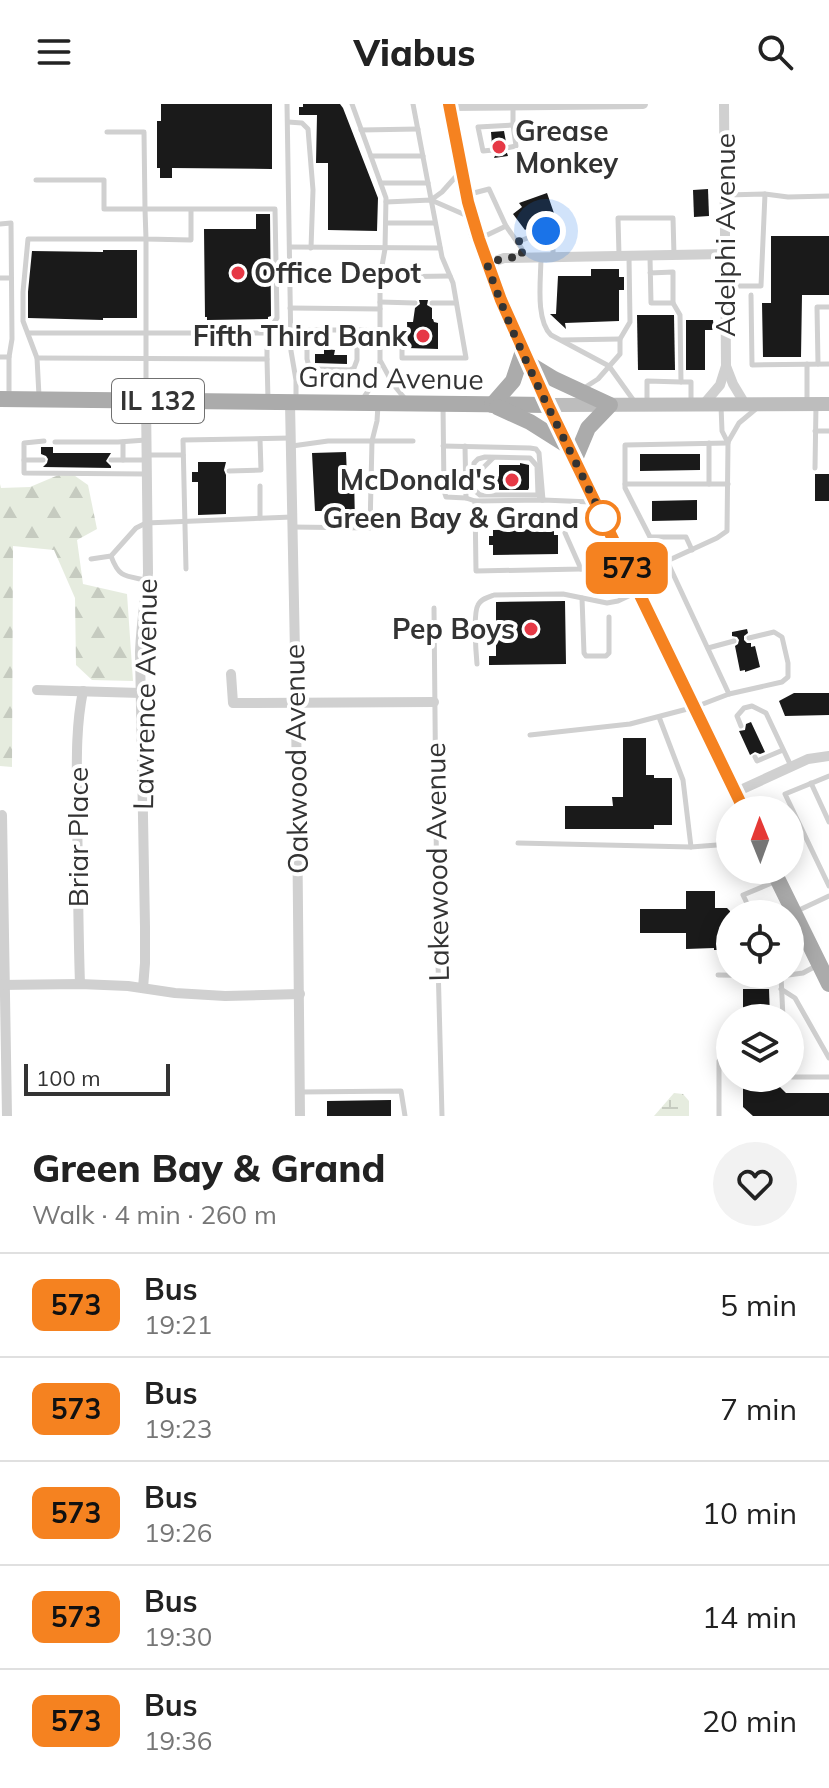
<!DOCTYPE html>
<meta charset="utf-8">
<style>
:root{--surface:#fff;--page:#f2f2f2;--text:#222;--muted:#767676;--line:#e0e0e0}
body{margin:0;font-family:Mulish,sans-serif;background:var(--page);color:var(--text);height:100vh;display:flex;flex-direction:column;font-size:30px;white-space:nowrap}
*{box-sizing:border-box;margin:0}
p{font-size:26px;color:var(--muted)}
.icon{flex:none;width:44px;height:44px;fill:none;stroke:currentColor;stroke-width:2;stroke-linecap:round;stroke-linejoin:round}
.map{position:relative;height:1012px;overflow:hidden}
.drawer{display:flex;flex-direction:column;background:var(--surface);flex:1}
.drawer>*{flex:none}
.badge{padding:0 16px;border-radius:12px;font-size:28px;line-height:52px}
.needle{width:52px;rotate:359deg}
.controls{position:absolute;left:716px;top:692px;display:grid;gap:16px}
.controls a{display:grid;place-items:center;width:88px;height:88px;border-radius:50%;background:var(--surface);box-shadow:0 4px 20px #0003;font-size:40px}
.scale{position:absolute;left:24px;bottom:20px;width:146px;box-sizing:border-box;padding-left:8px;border:4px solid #333;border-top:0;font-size:22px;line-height:28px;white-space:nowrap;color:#333;-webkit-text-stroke:6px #fff;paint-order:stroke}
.you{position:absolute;width:40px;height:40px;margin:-20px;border:6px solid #fff;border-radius:50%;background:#1a73e8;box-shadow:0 0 0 12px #1a73e833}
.map>.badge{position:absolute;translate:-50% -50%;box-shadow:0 0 0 4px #fff}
.round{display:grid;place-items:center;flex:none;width:84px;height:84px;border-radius:42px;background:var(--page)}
.headline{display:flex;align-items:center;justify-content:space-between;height:136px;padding:0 32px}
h1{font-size:38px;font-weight:800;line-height:60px}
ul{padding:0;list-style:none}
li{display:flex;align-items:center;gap:24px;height:104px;padding:0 32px;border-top:2px solid var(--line)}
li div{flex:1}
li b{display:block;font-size:30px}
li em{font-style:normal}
li .badge{min-width:88px;font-weight:700;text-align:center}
header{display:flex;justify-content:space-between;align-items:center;height:104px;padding:0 32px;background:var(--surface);font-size:36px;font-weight:800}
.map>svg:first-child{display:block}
</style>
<header><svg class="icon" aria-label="menu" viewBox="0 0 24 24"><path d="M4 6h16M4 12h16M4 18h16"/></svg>Viabus<svg class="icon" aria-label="search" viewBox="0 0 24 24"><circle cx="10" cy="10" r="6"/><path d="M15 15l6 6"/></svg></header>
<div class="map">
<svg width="829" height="1012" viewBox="0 0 829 1012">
<defs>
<pattern id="forest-firs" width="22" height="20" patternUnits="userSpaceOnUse" patternTransform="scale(2)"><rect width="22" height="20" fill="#e6ecdf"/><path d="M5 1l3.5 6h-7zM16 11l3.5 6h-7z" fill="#c6cbc0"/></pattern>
<pattern id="wetland-marsh" width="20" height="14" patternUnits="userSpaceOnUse" patternTransform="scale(2)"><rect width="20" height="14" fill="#e6ecdf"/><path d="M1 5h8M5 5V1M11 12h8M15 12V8" fill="none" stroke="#c6cbc0"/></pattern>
</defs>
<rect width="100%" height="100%" fill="#fff"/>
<polygon fill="url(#forest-firs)" points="68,367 88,381 97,425 77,436 83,480 127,490 133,577 92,576 76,561 75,494 54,446 13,442 12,663 0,662 0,380 1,384 30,383"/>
<polygon fill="url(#wetland-marsh)" points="674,989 683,990 689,997 689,1012 654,1012"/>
<g fill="#1a1a1a">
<polygon points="161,0 272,0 272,65 172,64 172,74 160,74 160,64 157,64 157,17 161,17"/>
<polygon points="303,0 340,0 343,4 378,94 377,127 328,126 328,59 316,59 317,11 299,11 299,3 303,3"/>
<polygon points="504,27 506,38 502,40 501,44 502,48 507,49 508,52 494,54 498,45 492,41 491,28"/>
<polygon points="708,85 709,112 694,113 693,86"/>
<polygon points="547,89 556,115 536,122 534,119 525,126 513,110 522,103 519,99"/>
<polygon points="256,110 270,110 271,212 268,213 268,215 207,216 207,213 205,213 204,125 256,125"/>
<polygon points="771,132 829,132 829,191 802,191 801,253 763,253 762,199 771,199"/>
<polygon points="103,146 137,146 137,214 103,214 103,216 28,214 28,188 32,147 103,148"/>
<polygon points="591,165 619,165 619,173 624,173 624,186 619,186 619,217 565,219 566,225 550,210 556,210 558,172 591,172"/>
<polygon points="419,196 428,196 427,201 432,204 432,215 433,215 434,218 438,219 438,245 408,244 407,218 413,218 415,204 420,200"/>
<polygon points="637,211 674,211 675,266 638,266"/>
<polygon points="686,216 713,216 714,226 705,226 705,266 686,266"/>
<polygon points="324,245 335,246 334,251 347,251 347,260 315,259 315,250 324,250"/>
<polygon points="41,343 53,343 53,349 111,349 106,357 111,362 111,364 43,363 47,359 48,355 46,352 41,350"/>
<polygon points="346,348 347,373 354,373 355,418 324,418 323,407 315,407 312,349"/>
<polygon points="640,350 700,350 700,366 640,367"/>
<polygon points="198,358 226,358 224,366 226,371 226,410 198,411 198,378 192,378 192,368 198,368"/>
<polygon points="520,359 529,361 529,384 528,386 499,386 499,380 494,380 494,372 499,372 499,361 520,361"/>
<rect x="815" y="370" width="14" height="27"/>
<polygon points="697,396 697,416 652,417 652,397"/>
<polygon points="554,425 554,431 558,431 558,450 493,451 493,441 489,441 489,432 493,432 493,426"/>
<polygon points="565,497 566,560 489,561 489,552 496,552 496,498"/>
<polygon points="747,525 748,529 744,532 744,536 747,539 751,539 751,543 755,542 760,563 745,568 745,566 740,567 735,542 738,540 739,536 737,533 732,532 732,528"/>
<polygon points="794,589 829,589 829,611 785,612 779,597"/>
<polygon points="751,618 765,648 760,650 755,648 750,651 739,627 745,626 746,620"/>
<polygon points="623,634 646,634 646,671 654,671 654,674 672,674 672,721 654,721 654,725 565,725 565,702 613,702 612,693 623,693"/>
<polygon points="686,787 715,787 715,804 727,804 730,807 730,844 728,846 714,846 714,844 686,845 686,829 640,829 640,805 686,805"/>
<polygon points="743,885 769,885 770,914 743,914"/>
<polygon points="743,974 771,974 786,989 829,989 829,1012 753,1012 743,1003"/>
<polygon points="391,996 391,1012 327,1012 327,997"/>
</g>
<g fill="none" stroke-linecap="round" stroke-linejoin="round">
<g stroke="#d0d0d0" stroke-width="5">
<polyline points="287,0 291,247 296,276 296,294"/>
<polyline points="352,0 386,94 385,145 380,173 380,257 375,277 362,296"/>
<polyline points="288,18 302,19 308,25 313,86 311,144"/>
<polyline points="361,26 418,25"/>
<polyline points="506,44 516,42 513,21 513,2"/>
<polyline points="493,46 483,47 478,23 513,21"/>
<polyline points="371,52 423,52"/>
<polyline points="36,76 104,76 104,105 145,105 144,28 107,28"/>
<polyline points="381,79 428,79"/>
<polyline points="470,90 489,85 506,122 483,133"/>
<polyline points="765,90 788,93 829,92"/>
<polyline points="431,96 442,88 459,69"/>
<polyline points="386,98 431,96 470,113"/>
<polyline points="191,105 145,105 146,135 191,136 191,105 275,105 277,214 267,229"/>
<polyline points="386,119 435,119"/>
<polyline points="0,120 11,119 12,235 9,253"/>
<polyline points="506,122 522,145 522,153"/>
<polyline points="517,138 546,127 553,146 553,152"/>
<polyline points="290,143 440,144"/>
<polyline points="619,151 618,114 673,114 674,151"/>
<path d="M541 153C541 175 535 215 551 231L609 262 634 297"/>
<polyline points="650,153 651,199 673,199 673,168 650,169"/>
<polyline points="380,173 450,172"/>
<polyline points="0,174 11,174"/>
<polyline points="726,182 761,182 765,90 727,91"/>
<polyline points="751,191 752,261 829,260"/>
<polyline points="380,198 415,199"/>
<polyline points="432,199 456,199"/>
<polyline points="673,199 680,211 681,278 691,278 691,300"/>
<polyline points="290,204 380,205"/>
<polyline points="291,226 380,226"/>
<polyline points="307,226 307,255 309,263 315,265 350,266 354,264 357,256 357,226"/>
<polyline points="28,229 267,229 267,255"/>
<polyline points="380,232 400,234 402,239 402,254 466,254 453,179 442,153 413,0"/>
<polyline points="562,236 620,235"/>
<polyline points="0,253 9,253 9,291"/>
<polyline points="37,254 267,255 268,296"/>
<polyline points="381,258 393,280 406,296"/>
<polyline points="807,260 807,299"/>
<polyline points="818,260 817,203 829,203"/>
<polyline points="584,284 598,275 620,250 620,235 630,218 629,153"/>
<polyline points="39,292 37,254 23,217 23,188 28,135 146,135 146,292"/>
<polyline points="647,300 647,277 681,278"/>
<polyline points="443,301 444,387 446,393 466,394 475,397 543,396 591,398"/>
<polyline points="815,327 829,327"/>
<polyline points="44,337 24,339 24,369 146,370"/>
<polyline points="55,338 118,338 146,336"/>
<polyline points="728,338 739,319 757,304"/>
<polyline points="709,339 709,380"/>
<polyline points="292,342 328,337 413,337"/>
<polyline points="443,342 530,344 536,345 539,349 543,396"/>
<polyline points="465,342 466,394"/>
<polyline points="147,351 183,351"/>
<polyline points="24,356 43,356"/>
<polyline points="111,356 145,356"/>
<polyline points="123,356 123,338"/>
<polyline points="815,364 816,301"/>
<polyline points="229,367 261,366 260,335"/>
<polyline points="473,374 493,354"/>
<polyline points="625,380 728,380"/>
<polyline points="260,382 260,414"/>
<polyline points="538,391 537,362 530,354 485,353 478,355 474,359 473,385 480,391 538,391 542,396"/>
<polyline points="475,397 476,467 581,465 592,463 618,450"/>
<polyline points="292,423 370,424 372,337 377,317 378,301"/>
<polyline points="565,429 581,465"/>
<polyline points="622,445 652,455 666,457"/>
<polyline points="692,446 686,433 650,433 625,384 625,341 728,339"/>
<path d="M111 452C119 474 125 472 146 476"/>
<polyline points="91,455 111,452 136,424 146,419 292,413"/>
<polyline points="667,457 729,590"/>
<polyline points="186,465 183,336 291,334"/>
<polyline points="643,489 667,457 717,434 727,427 728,339 722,327 721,302"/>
<polyline points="582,494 584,549 586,552 606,552 609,549 609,513"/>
<polyline points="434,504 437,820 442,1012"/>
<polyline points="708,544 734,537"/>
<path d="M477 560C476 549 473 509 478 501 481 495 488 493 494 491L563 490 607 499 618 497 637 488"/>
<polyline points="659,613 683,676 691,743"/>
<polyline points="741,622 737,612 744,604 752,602 766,609 791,662"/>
<polyline points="530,631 630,620 695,603 729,590 782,578 788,573 788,559 782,533 774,528 749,534"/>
<polyline points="755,653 757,657 783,646"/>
<polyline points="829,672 785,690 829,782"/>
<polyline points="811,679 829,718"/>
<polyline points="518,739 691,743 730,740"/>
<polyline points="797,807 829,792"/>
<polyline points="752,810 743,791 774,778"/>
<polyline points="718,871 780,872"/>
<polyline points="781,885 795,894 829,954"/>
<polyline points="783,914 781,872 803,869 816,862"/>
<polyline points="719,957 719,1012"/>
<polyline points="790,971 792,973 829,973"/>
<polyline points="301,988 401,987 405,1012"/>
</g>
<g stroke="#d0d0d0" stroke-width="10">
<polyline points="450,2 643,0"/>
<polyline points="487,160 504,154 726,150"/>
<polyline points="726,262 733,280 745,300"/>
<polyline points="290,299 296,599 300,1012"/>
<polyline points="703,301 720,281 726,262 724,0"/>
<polyline points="231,570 233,599 434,598"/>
<polyline points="37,586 141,589"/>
<polyline points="736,688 808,655 829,652"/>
<polyline points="2,711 7,1012"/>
<path d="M80 880C78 822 78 764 77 705 77 666 75 626 83 587"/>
<polyline points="0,881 80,880 128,882 175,889 225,892 300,890"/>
<path d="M143 884 145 859V823L140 548C141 522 145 496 148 469L146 297"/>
</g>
<polyline stroke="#bdbdbd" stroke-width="14" points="548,301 829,300"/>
<g stroke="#ababab" stroke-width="16">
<polyline points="449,0 468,98 477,130 501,196 548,301 744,706"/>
<polyline points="531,261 554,275 610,301 588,324 575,355"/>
<polyline points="0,295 548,301"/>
<polyline points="492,301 513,277 523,247"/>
<polyline points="497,303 530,318 568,342"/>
<polyline points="773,766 829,880"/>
</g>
</g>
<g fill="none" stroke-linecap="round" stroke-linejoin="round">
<g stroke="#fff" stroke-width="18">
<polyline id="line" points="449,0 468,98 479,135 501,196 548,301 744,706"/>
</g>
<use href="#line" stroke="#f58220" stroke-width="12"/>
<path stroke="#333" stroke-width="8" stroke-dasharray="0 14.4" d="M546 127 517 138 522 145V153L504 154 487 160C517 250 566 335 606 421L603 414"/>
</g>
<g fill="#e63946" stroke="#fff" stroke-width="3">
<circle cx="499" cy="43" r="8"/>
<circle cx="238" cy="169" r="8"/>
<circle cx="423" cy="232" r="8"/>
<circle cx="512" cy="376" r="8"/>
<circle cx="531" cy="525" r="8"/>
</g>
<circle fill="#fff" stroke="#f58220" stroke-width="4" cx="603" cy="414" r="16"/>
<g text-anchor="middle" stroke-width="8" stroke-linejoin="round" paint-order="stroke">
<rect fill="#fff" stroke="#707070" stroke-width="2" x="112" y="275" width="92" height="44" rx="6"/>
<g font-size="26" font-weight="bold" fill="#333">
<text x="158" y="306">IL 132</text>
</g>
<g font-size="28" font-weight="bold" fill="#333" stroke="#fff" text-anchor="end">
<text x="515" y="37" text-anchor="start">Grease<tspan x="515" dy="32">Monkey</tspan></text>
<text x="254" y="179" text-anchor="start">Office Depot</text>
<text x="407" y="242">Fifth Third Bank</text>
<text x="496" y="386">McDonald's</text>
<text x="515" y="535">Pep Boys</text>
</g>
<g font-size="28" fill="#333" stroke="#fff">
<text transform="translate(725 131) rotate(-90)" y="10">Adelphi Avenue</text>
<text transform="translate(391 274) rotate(1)" y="10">Grand Avenue</text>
<text transform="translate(145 590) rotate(-89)" y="10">Lawrence Avenue</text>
<text transform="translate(296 655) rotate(-91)" y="10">Oakwood Avenue</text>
<text transform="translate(78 733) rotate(-90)" y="10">Briar Place</text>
<text transform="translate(437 758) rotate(-91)" y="10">Lakewood Avenue</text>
</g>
<g font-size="28" font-weight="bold" fill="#333" stroke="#fff" text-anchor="end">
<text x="579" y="424">Green Bay &amp; Grand</text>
</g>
</g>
</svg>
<div class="controls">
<a><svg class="needle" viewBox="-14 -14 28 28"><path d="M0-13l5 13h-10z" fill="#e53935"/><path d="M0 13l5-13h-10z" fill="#767676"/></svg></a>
<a><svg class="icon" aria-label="locate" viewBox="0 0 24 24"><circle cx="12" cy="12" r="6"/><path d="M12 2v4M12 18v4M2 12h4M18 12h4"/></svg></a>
<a><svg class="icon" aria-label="layers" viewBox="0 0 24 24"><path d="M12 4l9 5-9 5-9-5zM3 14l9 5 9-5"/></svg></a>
</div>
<div class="scale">100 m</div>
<div class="you" style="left:546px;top:127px"></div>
<b class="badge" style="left:627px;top:464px;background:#f58220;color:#111">573</b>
</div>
<section class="drawer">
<div class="headline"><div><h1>Green Bay &amp; Grand</h1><p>Walk · 4 min · 260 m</p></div><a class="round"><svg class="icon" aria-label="heart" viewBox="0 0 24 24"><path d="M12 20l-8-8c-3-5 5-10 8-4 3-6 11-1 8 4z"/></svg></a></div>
<ul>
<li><span class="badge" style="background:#f58220;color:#111">573</span><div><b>Bus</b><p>19:21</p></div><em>5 min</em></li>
<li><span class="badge" style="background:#f58220;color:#111">573</span><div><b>Bus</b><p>19:23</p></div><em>7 min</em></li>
<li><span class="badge" style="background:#f58220;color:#111">573</span><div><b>Bus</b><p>19:26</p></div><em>10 min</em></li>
<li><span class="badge" style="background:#f58220;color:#111">573</span><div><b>Bus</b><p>19:30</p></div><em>14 min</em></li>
<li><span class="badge" style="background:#f58220;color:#111">573</span><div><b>Bus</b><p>19:36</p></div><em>20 min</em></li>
</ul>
</section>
